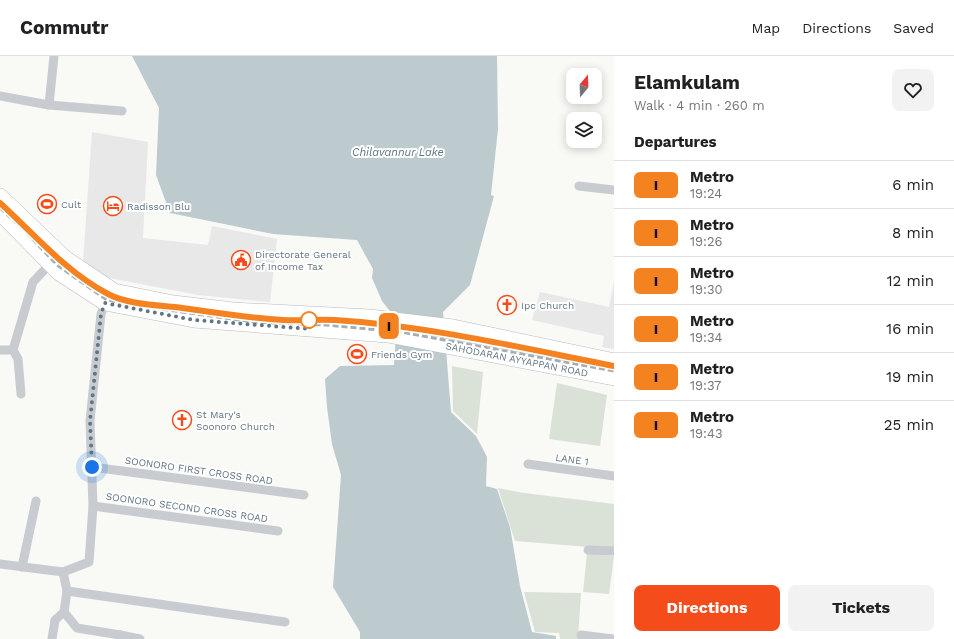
<!DOCTYPE html>
<meta charset="utf-8">
<style>
:root{--surface:#fff;--page:#f2f2f2;--text:#202124;--muted:#757577;--line:#e0e0e0;--accent:#f44c1b}
body{margin:0;font-family:"Work Sans",sans-serif;background:var(--page);color:var(--text);height:100vh;display:flex;flex-direction:column;font-size:15px;white-space:nowrap}
*{box-sizing:border-box;margin:0}
p{font-size:13px;color:var(--muted)}
.icon{flex:none;width:22px;height:22px;fill:none;stroke:currentColor;stroke-width:2;stroke-linecap:round;stroke-linejoin:round}
.map{position:relative;flex:1;overflow:hidden}
.details{display:flex;flex-direction:column;background:var(--surface);width:340px}
.details>*{flex:none}
.badge{padding:0 8px;border-radius:6px;font-size:14px;line-height:26px}
.needle{width:26px;rotate:19deg}
.buttons{position:absolute;left:566px;top:12px;display:grid;gap:8px}
.buttons a{display:grid;place-items:center;width:36px;height:36px;border-radius:8px;background:var(--surface);box-shadow:0 2px 10px #0003;font-size:20px}
.you{position:absolute;width:20px;height:20px;margin:-10px;border:3px solid #fff;border-radius:50%;background:#1a73e8;box-shadow:0 0 0 6px #1a73e833}
.map>.badge{position:absolute;translate:-50% -50%;box-shadow:0 0 0 2px #fff}
h2{padding:0 20px;font-size:15px;line-height:36px}
.round{display:grid;place-items:center;flex:none;width:42px;height:42px;border-radius:8px;background:var(--page)}
.head{display:flex;align-items:center;justify-content:space-between;height:68px;padding:0 20px}
h1{font-size:19px;font-weight:700;line-height:30px}
.button{display:flex;gap:8px;margin-top:auto;padding:8px 20px}
.button a{flex:1;height:46px;border-radius:8px;background:var(--accent);color:#fff;font-size:16px;font-weight:700;line-height:46px;text-align:center}
.button a+a{background:var(--page);color:var(--text)}
ul{padding:0;list-style:none}
li{display:flex;align-items:center;gap:12px;height:48px;padding:0 20px;border-top:1px solid var(--line)}
li div{flex:1}
li b{display:block;font-size:15px}
li em{font-style:normal}
li .badge{min-width:44px;font-weight:700;text-align:center}
header{display:flex;align-items:center;gap:24px;box-sizing:border-box;height:56px;padding:0 20px;background:var(--surface);border-bottom:1px solid var(--line)}
header strong{font-size:19px}
nav{display:flex;gap:22px;margin-inline-start:auto;font-size:14px}
main{display:flex;flex:1;min-height:0}
.map>svg:first-child{display:block}
</style>
<header>
<strong>Commutr</strong>
<nav><a>Map</a><a>Directions</a><a>Saved</a></nav>
</header>
<main>
<div class="map">
<svg width="614" height="583" viewBox="0 0 614 583">
<rect width="100%" height="100%" fill="#f9f9f6"/>
<g fill="#e7e8e7">
<polygon points="92,76 148,86 143,182 208,189 212,170 277,183 270,246 198,239 109,222 92,214 83,206"/>
<polygon points="614,225 614,293 602,291 604,280 532,264 540,236 609,251"/>
</g>
<g fill="#dae1d7">
<polygon points="452,310 483,316 477,378 453,355"/>
<polygon points="557,327 607,339 600,390 549,383"/>
<polygon points="498,432 524,437 614,448 614,493 515,485"/>
<polygon points="587,497 614,500 609,538 583,536"/>
<polygon points="524,536 581,537 578,582 592,583 560,583 559,577 535,576"/>
</g>
<polygon fill="#bdcace" points="132,0 497,0 498,73 491,139 494,140 470,229 443,256 451,356 476,380 487,401 486,430 497,433 510,471 520,530 532,576 556,580 556,583 360,583 360,576 333,531 341,419 332,388 327,351 325,323 340,310 394,309 397,264 382,245 372,222 373,213 357,184 273,178 170,157 156,119 159,52"/>
<g fill="none" stroke-linecap="round" stroke-linejoin="round">
<g stroke="#b6bcc0" stroke-width="16">
<g id="primary">
<polyline points="0,140 65,202 114,235 173,247 233,254 369,261 453,271 614,305"/>
<polyline points="0,157 59,217 105,247 194,264 388,279 614,322"/>
</g>
</g>
<g stroke="#c8ccd0" stroke-width="9">
<polyline points="0,40 49,49 122,55"/>
<polyline points="49,49 54,0"/>
<polyline points="579,130 614,134"/>
<polyline points="0,294 13,294"/>
<polyline points="21,338 18,303 13,294 33,226 50,208"/>
<polyline points="528,408 614,420"/>
<polyline points="92,411 304,439"/>
<polyline points="93,450 278,475"/>
<polyline points="588,494 614,495"/>
<polyline points="0,508 63,516"/>
<polyline points="22,511 36,445"/>
<polyline points="63,516 89,506 93,450 90,365 101,258 105,247"/>
<polyline points="63,516 67,535 64,556 77,572 120,579 119,583"/>
<polyline points="67,535 285,566"/>
<polyline points="120,579 140,583"/>
<polyline points="581,579 614,583"/>
<polyline points="52,583 55,564 64,556"/>
</g>
<use href="#primary" stroke="#fff" stroke-width="15"/>
<g stroke="#a6adb3" stroke-width="3" stroke-dasharray="6 3" stroke-linecap="butt">
<polyline points="0,152 21,171 57,209 107,244 147,251 253,266 326,269 401,276 614,315"/>
<polyline points="437,277 518,291"/>
</g>
</g>
<g fill="none" stroke-linecap="round" stroke-linejoin="round">
<g stroke="#fff" stroke-width="9">
<path id="line" d="M0 147C34 178 66 216 108 238 127 248 154 249 175 251 211 256 247 262 283 264 300 265 318 263 335 264 429 270 522 292 614 310"/>
</g>
<use href="#line" stroke="#f58220" stroke-width="6"/>
<polyline stroke="#617584" stroke-width="4" stroke-dasharray="0 7.2" points="92,411 90,365 101,258 105,247 194,264 310,273 309,264"/>
</g>
<defs>
<g id="stadium-ring" transform="scale(1)"><circle r="9.5" fill="#fff" stroke="#f44c1b" stroke-width="1.5"/><path d="M0-5a6.5 5 0 1 0 0 10a6.5 5 0 1 0 0-10ZM-3.5-1.8h7v3.6h-7Z" fill="#f44c1b"/></g>
<g id="hotel-ring" transform="scale(1)"><circle r="9.5" fill="#fff" stroke="#f44c1b" stroke-width="1.5"/><path d="M-6-4.5h1.5V1H6V5H4.5V3h-9V5H-6ZM-4 0a1.8 1.8 0 1 1 3.6 0ZM.5 0V-2.5h3Q6-2.5 6 0Z" fill="#f44c1b"/></g>
<g id="civic-ring" transform="scale(1)"><circle r="9.5" fill="#fff" stroke="#f44c1b" stroke-width="1.5"/><path d="M-.6-6.5H3V-4.5H.6V-3L4-1V1h2V6H-6V1h2V-1L-.6-3ZM-1.2 2.5V6h2.4V2.5Z" fill="#f44c1b"/></g>
<g id="church-ring" transform="scale(1)"><circle r="9.5" fill="#fff" stroke="#f44c1b" stroke-width="1.5"/><path d="M-1.2-6h2.4v3.5h3.3v2.4h-3.3V6h-2.4V-.1h-3.3v-2.4h3.3Z" fill="#f44c1b"/></g>
</defs>
<g fill-rule="evenodd">
<use href="#stadium-ring" x="47" y="148"/>
<use href="#hotel-ring" x="113" y="150"/>
<use href="#civic-ring" x="241" y="204"/>
<use href="#church-ring" x="507" y="249"/>
<use href="#stadium-ring" x="357" y="298"/>
<use href="#church-ring" x="182" y="364"/>
</g>
<circle fill="#fff" stroke="#f58220" stroke-width="2" cx="309" cy="264" r="8"/>
<g text-anchor="middle" stroke-width="4" stroke-linejoin="round" paint-order="stroke">
<g font-size="10" fill="#617584" stroke="#fff" text-anchor="start">
<text x="61" y="152">Cult</text>
<text x="127" y="154">Radisson Blu</text>
<text x="255" y="202">Directorate General<tspan x="255" dy="12">of Income Tax</tspan></text>
<text x="521" y="253">Ipc Church</text>
<text x="371" y="302">Friends Gym</text>
<text x="196" y="362">St Mary's<tspan x="196" dy="12">Soonoro Church</tspan></text>
</g>
<g font-size="10" fill="#617584" stroke="#fff">
<text transform="translate(517 303) rotate(11)" y="4">SAHODARAN AYYAPPAN ROAD</text>
<text transform="translate(572 403) rotate(8)" y="4">LANE 1</text>
<text transform="translate(199 414) rotate(8)" y="4">SOONORO FIRST CROSS ROAD</text>
<text transform="translate(187 451) rotate(8)" y="4">SOONORO SECOND CROSS ROAD</text>
</g>
<g font-size="11" font-style="italic" fill="#5c757e" stroke="#fff">
<text x="398" y="100">Chilavannur Lake</text>
</g>
</g>
</svg>
<div class="buttons">
<a><svg class="needle" viewBox="-14 -14 28 28"><path d="M0-13l5 13h-10z" fill="#e53935"/><path d="M0 13l5-13h-10z" fill="#757577"/></svg></a>
<a><svg class="icon" aria-label="layers" viewBox="0 0 24 24"><path d="M12 4l9 5-9 5-9-5zM3 14l9 5 9-5"/></svg></a>
</div>
<div class="you" style="left:92px;top:411px"></div>
<b class="badge" style="left:389px;top:270px;background:#f58220;color:#111">I</b>
</div>
<section class="details">
<div class="head"><div><h1>Elamkulam</h1><p>Walk · 4 min · 260 m</p></div><a class="round"><svg class="icon" aria-label="heart" viewBox="0 0 24 24"><path d="M12 20l-8-8c-3-5 5-10 8-4 3-6 11-1 8 4z"/></svg></a></div>
<h2>Departures</h2>
<ul>
<li><span class="badge" style="background:#f58220;color:#111">I</span><div><b>Metro</b><p>19:24</p></div><em>6 min</em></li>
<li><span class="badge" style="background:#f58220;color:#111">I</span><div><b>Metro</b><p>19:26</p></div><em>8 min</em></li>
<li><span class="badge" style="background:#f58220;color:#111">I</span><div><b>Metro</b><p>19:30</p></div><em>12 min</em></li>
<li><span class="badge" style="background:#f58220;color:#111">I</span><div><b>Metro</b><p>19:34</p></div><em>16 min</em></li>
<li><span class="badge" style="background:#f58220;color:#111">I</span><div><b>Metro</b><p>19:37</p></div><em>19 min</em></li>
<li><span class="badge" style="background:#f58220;color:#111">I</span><div><b>Metro</b><p>19:43</p></div><em>25 min</em></li>
</ul>
<div class="button"><a>Directions</a><a>Tickets</a></div>
</section>
</main>
